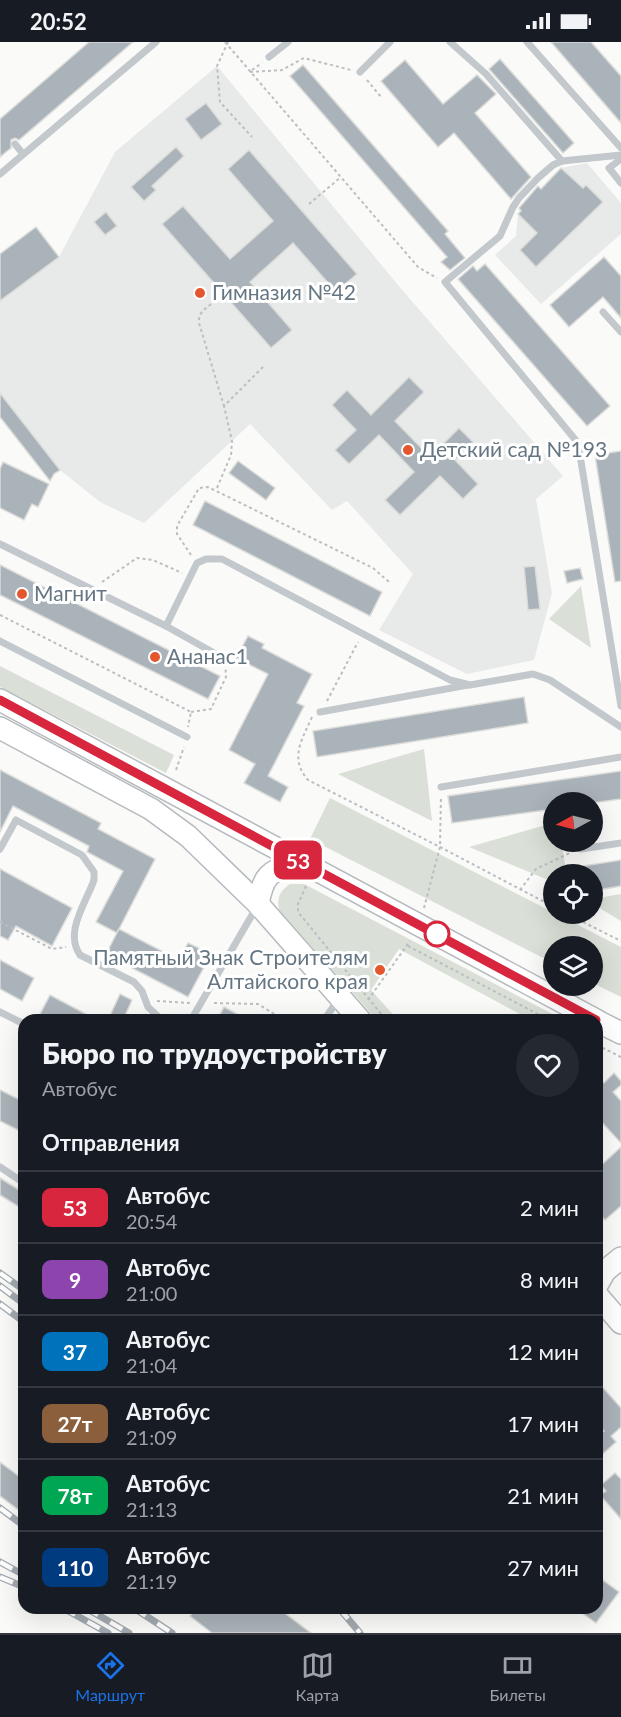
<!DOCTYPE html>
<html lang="ru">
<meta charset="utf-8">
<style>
:root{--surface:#171b24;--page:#242831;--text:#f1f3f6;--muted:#9ea1a6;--line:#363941;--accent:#1a73e8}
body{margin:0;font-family:Lato,sans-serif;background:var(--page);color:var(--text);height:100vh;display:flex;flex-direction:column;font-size:22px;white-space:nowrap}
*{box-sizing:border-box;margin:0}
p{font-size:20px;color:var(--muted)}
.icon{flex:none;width:33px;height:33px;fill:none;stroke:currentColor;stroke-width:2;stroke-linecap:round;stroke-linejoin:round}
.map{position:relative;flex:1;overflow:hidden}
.details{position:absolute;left:18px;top:972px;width:585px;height:600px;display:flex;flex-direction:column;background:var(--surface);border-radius:18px;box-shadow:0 6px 24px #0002}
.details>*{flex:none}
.badge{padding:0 12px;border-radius:9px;font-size:21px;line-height:39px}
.needle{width:39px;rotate:263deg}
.fabs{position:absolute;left:543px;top:750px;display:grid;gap:12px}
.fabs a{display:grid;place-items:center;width:60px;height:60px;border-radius:50%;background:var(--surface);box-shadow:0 6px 24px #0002;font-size:30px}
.map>.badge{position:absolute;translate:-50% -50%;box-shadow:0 0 0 3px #fff}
h2{padding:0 24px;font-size:22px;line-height:54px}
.round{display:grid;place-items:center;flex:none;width:63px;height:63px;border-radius:32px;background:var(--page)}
.summary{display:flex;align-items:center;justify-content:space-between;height:102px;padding:0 24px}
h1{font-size:28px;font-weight:800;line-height:45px}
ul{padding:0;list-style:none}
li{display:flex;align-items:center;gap:18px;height:72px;padding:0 24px;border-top:2px solid var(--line)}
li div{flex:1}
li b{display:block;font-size:22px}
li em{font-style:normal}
li .badge{min-width:66px;font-weight:700;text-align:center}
.status{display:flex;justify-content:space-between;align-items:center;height:42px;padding:0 30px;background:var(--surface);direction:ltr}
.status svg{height:16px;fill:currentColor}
.menu{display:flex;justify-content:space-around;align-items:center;height:84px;border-top:2px solid var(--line);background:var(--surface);font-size:16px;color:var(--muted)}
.menu a{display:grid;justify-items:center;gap:3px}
.menu .active{color:var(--accent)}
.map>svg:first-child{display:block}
</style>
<div class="status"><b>20:52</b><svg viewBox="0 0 49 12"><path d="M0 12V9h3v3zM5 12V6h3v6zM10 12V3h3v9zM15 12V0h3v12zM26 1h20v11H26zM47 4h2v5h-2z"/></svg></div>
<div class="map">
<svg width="621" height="1591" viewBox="0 0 621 1591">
<rect width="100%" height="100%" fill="#fafaf8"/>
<g fill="#e8e9e9">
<polygon points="217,24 398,243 563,434 536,457 552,551 534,618 467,632 379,588 413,532 347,459 332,468 250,382 144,481 100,460 60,428 0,351 0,259 59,215 115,110"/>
<polygon points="587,121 621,161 621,192 541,262 495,213 516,194 518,172 561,126"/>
</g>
<g fill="#dadfd7">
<polygon points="581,544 591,606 549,577"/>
<polygon points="0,624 174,713 166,731 0,645"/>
<polygon points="424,707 432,779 338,732"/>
<polygon points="330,756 621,905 621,955 593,941 592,904 554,904 553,921 310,797"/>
<polygon points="553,781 554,800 561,800 567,832 554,832 553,840 469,805"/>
<path d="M290 842H304L564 978H531L399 907 371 948 398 978H377L279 868C277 855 279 850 290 842Z"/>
<polygon points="621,852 621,879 593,862 593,857"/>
</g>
<g fill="#aab3b9" stroke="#dcdcda" stroke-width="1.5">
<polygon points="89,0 133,0 19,98 15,96 11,98 11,106 0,115 0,77"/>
<polygon points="551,0 591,0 621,34 621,81"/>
<polygon points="500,17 574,101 563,111 489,27"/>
<polygon points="405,18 443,62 477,33 496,52 475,71 531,135 511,157 454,91 438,105 381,39"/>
<polygon points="303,23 448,189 445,192 465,216 450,228 441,220 447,215 290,34"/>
<polygon points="206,61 222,82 201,98 185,77"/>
<polygon points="176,105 184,114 152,144 156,148 144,159 131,145"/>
<polygon points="249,108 357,232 336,250 293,201 250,240 292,288 271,306 162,182 183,164 230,217 273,179 228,127"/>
<polygon points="561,126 583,146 586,143 603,160 536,225 520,208 537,191 518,172 521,169 519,166 538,144 541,147"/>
<polygon points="106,170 117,184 105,193 94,180"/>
<polygon points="36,185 59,215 0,259 0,212"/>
<polygon points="604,215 621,234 621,276 603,255 569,285 550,263"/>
<polygon points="485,222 610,364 587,384 458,237 473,224 477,229"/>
<polygon points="409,335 424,350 395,379 430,415 459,386 473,400 455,418 478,442 463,457 440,434 400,473 385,458 414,430 379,393 349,422 335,408 356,388 332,363 347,348 371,373"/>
<polygon points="0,351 60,428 54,432 50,439 0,375"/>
<polygon points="621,409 621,539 615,540 595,413"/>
<polygon points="238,419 275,446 266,458 229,431"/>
<polygon points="3,420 49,442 38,465 32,462 24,478 0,466 0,427"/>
<polygon points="205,459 382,550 370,574 193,483"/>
<polygon points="0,523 220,634 208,657 0,553"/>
<polygon points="535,524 540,567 528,568 524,525"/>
<polygon points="580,526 583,537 567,541 564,529"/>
<polygon points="248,594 264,602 262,606 312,632 297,661 304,664 268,734 288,745 280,760 244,741 255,722 229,708 268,632 236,616"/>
<polygon points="524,655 528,681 317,715 313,689"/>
<polygon points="0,728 101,781 98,787 155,817 117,891 96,880 123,829 87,810 89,804 13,764 0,790"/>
<polygon points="621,729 621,757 592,761 554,760 554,767 452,781 448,754"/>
<polygon points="621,818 621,844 592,849 592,832 571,832 570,826"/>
<polygon points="0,827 72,866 52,904 16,884 8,898 0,894"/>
<polygon points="119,887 179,918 188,901 211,912 188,955 132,926 132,924 106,912"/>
<polygon points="0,918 34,936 22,959 0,947"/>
<polygon points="120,952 132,958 123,978 108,978"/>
<polygon points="50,953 97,978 37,978"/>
<polygon points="224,965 248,978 217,978"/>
<polygon points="614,1031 621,1039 621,1043 613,1050 621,1059 621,1101 597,1075 597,1033 604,1041"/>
<polygon points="0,1048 24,1060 24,1091 0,1079"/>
<polygon points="621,1105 621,1164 605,1178 597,1169 597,1127"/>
<polygon points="0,1136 24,1151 24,1168 0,1153"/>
<polygon points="597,1339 621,1366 621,1385 611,1394 616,1400 597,1417 597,1394 604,1389 597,1381"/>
<polygon points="0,1420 24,1438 24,1472 0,1454"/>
<polygon points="615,1431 621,1437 621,1477 600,1453 606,1449 601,1443"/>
<polygon points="597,1534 619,1550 596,1581 575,1566 597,1566"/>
<polygon points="196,1566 278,1566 311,1591 212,1591 190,1574"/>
</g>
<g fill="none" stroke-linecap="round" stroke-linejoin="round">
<g stroke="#b5babe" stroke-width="24">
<g id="primary">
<polyline points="0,658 596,978"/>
<polyline points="0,686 151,767 188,794 258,862 360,978"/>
<path d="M258 862C264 829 271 830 300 819"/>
<polyline points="597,979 621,991"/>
<polyline points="597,1243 605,1229 621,1216"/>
<polyline points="597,1253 621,1281"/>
</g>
</g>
<g stroke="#bbbfc2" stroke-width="2" stroke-dasharray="3 3" stroke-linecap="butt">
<polyline points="225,0 418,225 437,236"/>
<polyline points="228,0 217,24 220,60 252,95"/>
<polyline points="252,28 262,21"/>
<polyline points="250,30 282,28 304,16 351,28"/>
<polyline points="367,38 381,55"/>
<polyline points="309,162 341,135"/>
<path d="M211 262C204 268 198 271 199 281L224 364"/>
<polyline points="217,446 231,413 232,399 224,364 265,323"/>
<polyline points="191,513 177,492 177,484 199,446 208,445 373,526 389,540"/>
<polyline points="102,540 137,516 153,518 182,531"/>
<polyline points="0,573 191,670 188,685"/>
<polyline points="327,659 358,600"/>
<polyline points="191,670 211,667 226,635 225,616 222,614"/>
<path d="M312 675C302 698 289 716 308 738L440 805 554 865"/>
<polyline points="176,728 184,705"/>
<polyline points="306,844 298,862 298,870 386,978"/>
<polyline points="520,848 536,827 572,810"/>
<polyline points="424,866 440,805 441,754"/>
<polyline points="567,872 621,899"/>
<polyline points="0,880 52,907 66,905"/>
<polyline points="408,904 549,978"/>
<polyline points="368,958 410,899"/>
<polyline points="157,959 190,961"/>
<polyline points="214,961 258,962 284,978"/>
<polyline points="597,1003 621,1015"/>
</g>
<g stroke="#c3c8cc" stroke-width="7">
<polyline points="450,0 486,32 562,119"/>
<polyline points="527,0 621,106"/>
<polyline points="269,15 288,0"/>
<polyline points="360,30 390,0"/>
<polyline points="15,102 23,112"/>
<polyline points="621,113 562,119 553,123 538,136 519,156 513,165 500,194 445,240 578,401 621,664"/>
<polyline points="621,117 609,126 621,141"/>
<polyline points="0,132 156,0"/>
<polyline points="603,270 621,290"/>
<polyline points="0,502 166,584 214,611"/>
<polyline points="166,584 197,521 206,517 222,517 450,638 470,643 533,632 550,638 621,685"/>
<polyline points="0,599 187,695"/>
<polyline points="320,670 468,643"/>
<polyline points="441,745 621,715"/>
<path d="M0 807 16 778 82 813 94 830V838C86 861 64 890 80 913L134 940 142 949 148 965 162 978"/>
<polyline points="581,807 621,801"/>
<polyline points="0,970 24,982"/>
<polyline points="191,978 256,866"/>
<polyline points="324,978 338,958"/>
<polyline points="0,1125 24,1141"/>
</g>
<use href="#primary" stroke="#fff" stroke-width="21"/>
<g stroke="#a2aab0" stroke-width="7">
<g id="rail">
<polyline points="0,1231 24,1248"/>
<polyline points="0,1244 24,1262"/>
<polyline points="0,1262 24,1280"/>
<polyline points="0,1466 24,1484"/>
<polyline points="0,1520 24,1533"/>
<polyline points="0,1535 24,1545"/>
<polyline points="63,1566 108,1591"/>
<polyline points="86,1566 129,1591"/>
<polyline points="134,1566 172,1591"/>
<polyline points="339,1566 360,1591"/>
</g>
</g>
<use href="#rail" stroke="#fff" stroke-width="4.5" stroke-dasharray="14" stroke-linecap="butt"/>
</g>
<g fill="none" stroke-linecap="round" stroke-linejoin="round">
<g stroke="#fff" stroke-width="14">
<polyline id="line" points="0,658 596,978"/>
</g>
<use href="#line" stroke="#d7263d" stroke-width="9"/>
</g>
<g fill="#e4572e" stroke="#fff" stroke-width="2">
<circle cx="200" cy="251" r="6"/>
<circle cx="408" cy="408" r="6"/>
<circle cx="22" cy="552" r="6"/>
<circle cx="155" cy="615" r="6"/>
<circle cx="380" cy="928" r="6"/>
</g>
<circle fill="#fff" stroke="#d7263d" stroke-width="3" cx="437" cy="892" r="12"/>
<g text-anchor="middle" stroke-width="6" stroke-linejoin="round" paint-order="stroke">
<g font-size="21" fill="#657683" stroke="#fff" text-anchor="start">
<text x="212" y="258">Гимназия №42</text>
<text x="420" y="415">Детский сад №193</text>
<text x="34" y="559">Магнит</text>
<text x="167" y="622">Ананас1</text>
<text x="368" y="923" text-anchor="end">Памятный Знак Строителям<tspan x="368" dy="24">Алтайского края</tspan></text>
</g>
</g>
</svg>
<div class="fabs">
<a><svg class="needle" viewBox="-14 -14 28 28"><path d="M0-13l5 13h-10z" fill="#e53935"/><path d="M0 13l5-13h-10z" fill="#9ea1a6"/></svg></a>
<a><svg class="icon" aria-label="locate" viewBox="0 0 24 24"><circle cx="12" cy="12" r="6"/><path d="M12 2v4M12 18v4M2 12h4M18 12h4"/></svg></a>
<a><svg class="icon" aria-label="layers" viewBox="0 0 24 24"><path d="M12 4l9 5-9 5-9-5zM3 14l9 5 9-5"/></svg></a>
</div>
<b class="badge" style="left:298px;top:818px;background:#d7263d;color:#fff">53</b>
<section class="details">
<div class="summary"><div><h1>Бюро по трудоустройству</h1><p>Автобус</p></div><a class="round"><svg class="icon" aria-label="heart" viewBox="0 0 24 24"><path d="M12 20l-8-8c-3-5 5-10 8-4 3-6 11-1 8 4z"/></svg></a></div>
<h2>Отправления</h2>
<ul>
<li><span class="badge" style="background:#d7263d;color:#fff">53</span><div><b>Автобус</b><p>20:54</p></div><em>2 мин</em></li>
<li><span class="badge" style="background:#8e44ad;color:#fff">9</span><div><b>Автобус</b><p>21:00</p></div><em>8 мин</em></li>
<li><span class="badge" style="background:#0072bc;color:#fff">37</span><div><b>Автобус</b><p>21:04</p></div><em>12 мин</em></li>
<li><span class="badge" style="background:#8b5e3c;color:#fff">27т</span><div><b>Автобус</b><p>21:09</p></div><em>17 мин</em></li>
<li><span class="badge" style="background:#00a651;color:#fff">78т</span><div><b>Автобус</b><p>21:13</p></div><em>21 мин</em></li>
<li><span class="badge" style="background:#003b80;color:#fff">110</span><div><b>Автобус</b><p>21:19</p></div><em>27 мин</em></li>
</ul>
</section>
</div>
<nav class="menu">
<a class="active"><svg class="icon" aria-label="directions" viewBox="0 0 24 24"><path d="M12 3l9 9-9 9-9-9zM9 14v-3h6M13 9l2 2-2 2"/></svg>Маршрут</a>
<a><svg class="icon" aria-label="map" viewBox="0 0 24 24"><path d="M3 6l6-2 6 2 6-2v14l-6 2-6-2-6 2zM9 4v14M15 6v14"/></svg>Карта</a>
<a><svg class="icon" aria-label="tickets" viewBox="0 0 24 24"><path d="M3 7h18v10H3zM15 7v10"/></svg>Билеты</a>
</nav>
